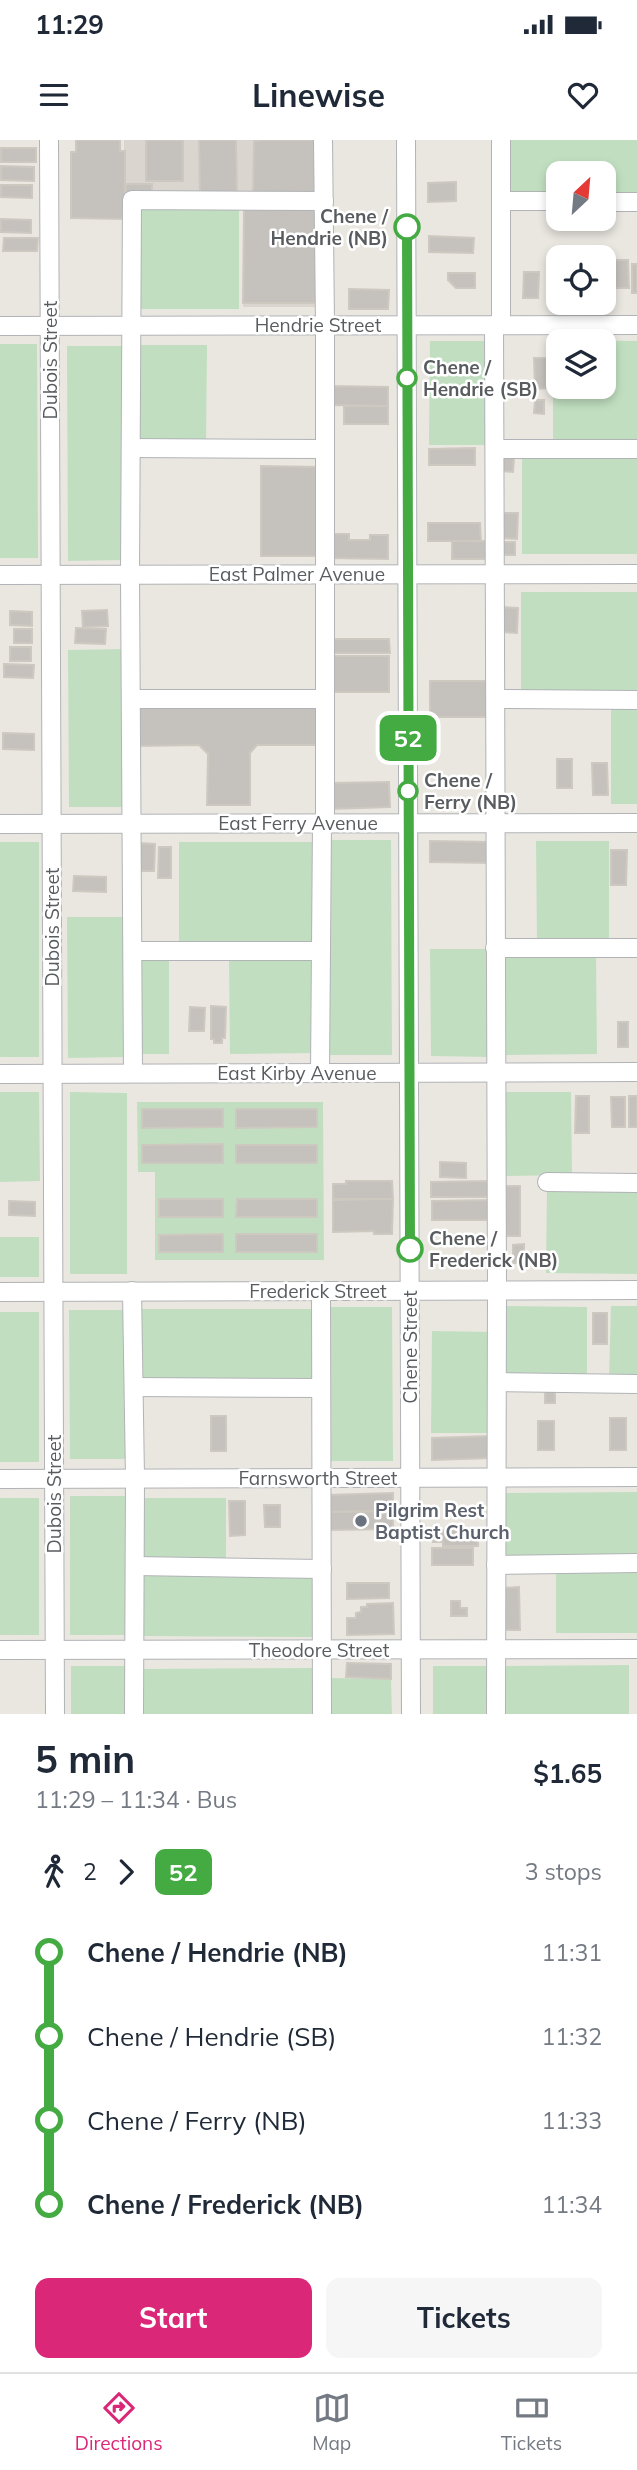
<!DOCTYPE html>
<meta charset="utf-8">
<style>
:root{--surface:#fff;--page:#f6f6f7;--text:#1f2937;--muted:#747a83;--line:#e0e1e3;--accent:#db2777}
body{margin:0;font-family:Mulish,sans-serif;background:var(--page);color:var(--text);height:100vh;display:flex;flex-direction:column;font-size:26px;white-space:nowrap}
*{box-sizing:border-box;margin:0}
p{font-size:23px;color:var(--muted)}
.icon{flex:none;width:38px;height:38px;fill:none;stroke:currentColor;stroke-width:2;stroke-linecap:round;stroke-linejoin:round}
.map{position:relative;height:1574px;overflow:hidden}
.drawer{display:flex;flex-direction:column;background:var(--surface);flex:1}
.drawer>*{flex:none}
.badge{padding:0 14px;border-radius:10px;font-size:24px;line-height:46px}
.needle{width:46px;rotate:26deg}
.fabs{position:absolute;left:546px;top:21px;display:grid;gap:14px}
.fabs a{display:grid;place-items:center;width:70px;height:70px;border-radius:14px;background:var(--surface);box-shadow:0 4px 10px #0003;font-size:35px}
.map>.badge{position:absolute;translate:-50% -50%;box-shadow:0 0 0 4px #fff}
.legs{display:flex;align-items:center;gap:10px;height:77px;padding:0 35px;font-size:23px}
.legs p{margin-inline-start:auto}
.overview{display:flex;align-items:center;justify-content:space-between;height:119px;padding:0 35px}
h1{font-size:38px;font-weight:700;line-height:52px}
.primary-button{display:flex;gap:14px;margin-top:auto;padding:14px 35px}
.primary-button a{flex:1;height:80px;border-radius:14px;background:var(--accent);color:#fff;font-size:28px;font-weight:700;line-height:80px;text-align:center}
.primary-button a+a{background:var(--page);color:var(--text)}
ul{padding:0 35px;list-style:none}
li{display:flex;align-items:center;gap:24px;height:84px;font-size:26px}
li i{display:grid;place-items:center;width:10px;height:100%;margin:0 9px;background:currentColor}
li i::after{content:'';width:18px;height:18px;margin:-9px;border:5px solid;border-radius:50%;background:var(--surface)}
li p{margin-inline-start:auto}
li:first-child i{background:linear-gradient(#0000 50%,currentColor 0)}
li:last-child i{background:linear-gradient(currentColor 50%,#0000 0)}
.status{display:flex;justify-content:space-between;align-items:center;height:49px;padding:0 35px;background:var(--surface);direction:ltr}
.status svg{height:19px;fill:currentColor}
header{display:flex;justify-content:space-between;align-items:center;height:91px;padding:0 35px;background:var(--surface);font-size:32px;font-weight:700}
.tab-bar{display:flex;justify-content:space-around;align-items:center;height:98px;border-top:2px solid var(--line);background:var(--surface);font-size:19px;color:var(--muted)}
.tab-bar a{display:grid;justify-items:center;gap:4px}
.tab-bar .on{color:var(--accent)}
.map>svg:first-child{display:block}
</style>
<div class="status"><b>11:29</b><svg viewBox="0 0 49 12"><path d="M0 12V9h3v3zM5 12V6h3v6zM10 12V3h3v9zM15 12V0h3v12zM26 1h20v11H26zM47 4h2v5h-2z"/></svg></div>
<header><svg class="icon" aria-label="menu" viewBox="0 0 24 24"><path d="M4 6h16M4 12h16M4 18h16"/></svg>Linewise<svg class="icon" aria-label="heart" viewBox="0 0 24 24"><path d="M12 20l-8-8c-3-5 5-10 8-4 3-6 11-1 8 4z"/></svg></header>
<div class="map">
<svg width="637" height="1574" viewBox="0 0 637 1574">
<rect width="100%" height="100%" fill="#eae7e1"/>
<polygon fill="#dad6cf" points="124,0 315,0 316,167 243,167 243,56 124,56"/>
<g fill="#c1dfc0" fill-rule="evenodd">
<polygon points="505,0 637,0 637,57 604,57 604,33 558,33 558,57 505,57"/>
<polygon points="137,68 239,68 239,169 138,169"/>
<path d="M553 200 637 201V301L553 300ZM558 201H604V247H558Z"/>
<polygon points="430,201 488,201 487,305 429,305"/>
<polygon points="0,204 37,204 38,418 0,418"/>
<polygon points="135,205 207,205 206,304 135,303"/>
<polygon points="67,206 124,206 125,420 68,421"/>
<rect x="522" y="317" width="115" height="97"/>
<rect x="521" y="452" width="116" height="103"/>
<polygon points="125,509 126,667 69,667 68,510"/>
<rect x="611" y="565" width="26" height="99"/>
<polygon points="327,700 391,700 392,915 327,915"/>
<polygon points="536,701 609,701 609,801 537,801"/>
<rect x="0" y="702" width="39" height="215"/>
<polygon points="179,702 312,702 313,803 179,804"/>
<polygon points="67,777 126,777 127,917 68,918"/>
<polygon points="430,809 491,809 490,917 431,916"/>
<polygon points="596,814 597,914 503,915 501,815"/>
<rect x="138" y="817" width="31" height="97"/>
<polygon points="229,818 316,818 317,913 230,914"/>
<polygon points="0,952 39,952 40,1041 0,1042"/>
<polygon points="70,952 127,953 127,1134 70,1134"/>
<polygon points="501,952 571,952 572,1035 502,1036"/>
<polygon points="137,962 323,962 324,1120 155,1120 155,1032 138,1032"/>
<polygon points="547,1048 637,1049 637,1134 546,1133"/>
<rect x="0" y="1097" width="39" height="40"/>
<polygon points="503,1166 587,1167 587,1236 503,1236"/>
<polygon points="611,1166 637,1166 637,1238 609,1238"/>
<polygon points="328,1167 392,1167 393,1321 329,1321"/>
<polygon points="139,1169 312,1169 313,1239 139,1239"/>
<polygon points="69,1170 127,1170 127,1319 70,1319"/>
<rect x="0" y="1172" width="39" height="150"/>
<polygon points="432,1191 493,1192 492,1293 431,1293"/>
<polygon points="637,1352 637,1418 502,1419 502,1353"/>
<rect x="70" y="1356" width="58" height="139"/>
<rect x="0" y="1358" width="39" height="137"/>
<rect x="140" y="1358" width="86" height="65"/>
<rect x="556" y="1430" width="81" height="63"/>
<polygon points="141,1433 317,1434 317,1497 141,1496"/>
<polygon points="629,1525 629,1574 500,1574 500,1526"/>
<rect x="71" y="1526" width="57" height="48"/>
<rect x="433" y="1526" width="57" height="48"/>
<polygon points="316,1528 316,1574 141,1574 140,1529"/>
<polygon points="328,1538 391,1539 392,1574 328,1574"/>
</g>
<g fill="#c5c2bd" stroke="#cec9c0" stroke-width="2">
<polygon points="76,0 120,0 120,11 125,11 125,79 71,78 71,12 76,12"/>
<rect x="146" y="0" width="37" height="41"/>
<polygon points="199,0 236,0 237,56 200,56"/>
<polygon points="262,0 317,0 316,55 253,54 254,1"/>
<rect x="1" y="8" width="35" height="14"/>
<polygon points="1,26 34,27 34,41 1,40"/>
<polygon points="456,42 456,61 428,62 428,43"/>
<polygon points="126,44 152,44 152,58 125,58"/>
<polygon points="1,45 32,45 32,58 1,57"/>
<polygon points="244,70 316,70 316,163 243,163"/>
<polygon points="1,79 31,80 31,93 1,92"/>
<polygon points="429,96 474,98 473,113 429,112"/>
<polygon points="4,98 38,98 37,111 3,111"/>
<polygon points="613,120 628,120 629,148 613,148"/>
<rect x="632" y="124" width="5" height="29"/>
<polygon points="604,130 609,130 610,159 604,159"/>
<polygon points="524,132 539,132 538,158 523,158"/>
<polygon points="448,133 475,133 475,148 456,148 448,140"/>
<polygon points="349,149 389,150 388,169 349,169"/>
<polygon points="534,218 550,218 551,248 535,249"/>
<polygon points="329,246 388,247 388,266 328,265"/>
<polygon points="535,260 544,260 544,274 534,273"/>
<rect x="344" y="266" width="44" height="18"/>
<polygon points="475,308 475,325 429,325 429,309"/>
<polygon points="503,317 514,318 513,332 502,331"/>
<polygon points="261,326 319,327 319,416 261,416"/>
<polygon points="501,373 518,373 517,399 500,398"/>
<polygon points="428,383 480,383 481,401 428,401"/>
<polygon points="328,394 349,394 349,400 370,400 370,395 388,395 388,419 328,418"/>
<rect x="452" y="401" width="35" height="18"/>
<rect x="500" y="402" width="15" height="13"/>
<polygon points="501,467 518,468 517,493 501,492"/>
<polygon points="107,470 108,486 83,487 82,471"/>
<polygon points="10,471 32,472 32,486 10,485"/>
<polygon points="76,488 106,489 105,504 75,503"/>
<rect x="14" y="489" width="18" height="14"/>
<polygon points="329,499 389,499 390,513 329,513"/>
<rect x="10" y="507" width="21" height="14"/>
<rect x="330" y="516" width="59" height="36"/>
<polygon points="4,524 34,525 33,538 4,537"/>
<rect x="430" y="541" width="61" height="36"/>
<polygon points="320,562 320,605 257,605 250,613 250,665 207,665 208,614 199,605 137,606 137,563"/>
<polygon points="3,593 34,594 34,610 3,609"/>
<rect x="557" y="619" width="15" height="29"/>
<polygon points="592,623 607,623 608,655 593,655"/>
<polygon points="389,642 390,667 331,669 330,643"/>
<polygon points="430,701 491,702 491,723 430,722"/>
<polygon points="138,703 155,704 154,731 137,731"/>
<polygon points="159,707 171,707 171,738 158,738"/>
<polygon points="611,710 627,710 626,745 611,745"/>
<polygon points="74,736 106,737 106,752 73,751"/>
<polygon points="211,866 226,867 225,898 222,898 222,903 214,903 214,899 211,899"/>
<polygon points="190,867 205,868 204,891 189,891"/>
<rect x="618" y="882" width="10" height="25"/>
<polygon points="576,956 589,956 589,993 575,993"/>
<rect x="629" y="956" width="8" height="31"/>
<polygon points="611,957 625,957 625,987 612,987"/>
<polygon points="142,969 223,969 223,987 142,988"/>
<polygon points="236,969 317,969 317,987 236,988"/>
<polygon points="223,1004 223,1023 142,1023 142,1005"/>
<rect x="236" y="1005" width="81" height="18"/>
<polygon points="440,1022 466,1023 466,1038 440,1037"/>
<polygon points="346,1041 392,1041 393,1059 333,1059 333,1044 346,1044"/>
<polygon points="491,1041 491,1057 431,1057 431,1042"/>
<polygon points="506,1046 520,1046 520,1096 502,1096"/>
<rect x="159" y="1059" width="64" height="18"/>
<polygon points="237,1059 317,1059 317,1077 236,1077"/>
<polygon points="374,1059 393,1059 392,1094 374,1094 374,1091 333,1092 333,1060"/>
<polygon points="493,1060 493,1080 432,1080 432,1061"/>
<polygon points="9,1061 35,1062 35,1076 9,1075"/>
<polygon points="223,1094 223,1112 159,1112 159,1095"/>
<rect x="236" y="1094" width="81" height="18"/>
<polygon points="524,1104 524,1123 513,1123 513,1105"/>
<rect x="593" y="1173" width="14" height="31"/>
<polygon points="545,1249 555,1250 555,1263 545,1263"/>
<rect x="211" y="1276" width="15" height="35"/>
<rect x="610" y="1278" width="16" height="32"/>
<rect x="538" y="1281" width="16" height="29"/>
<polygon points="490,1296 491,1318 432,1320 432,1298"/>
<polygon points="393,1353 393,1371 329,1372 328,1355"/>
<polygon points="229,1361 245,1361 245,1395 230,1396"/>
<polygon points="264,1365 280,1365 280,1387 265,1387"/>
<polygon points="393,1371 393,1389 329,1390 329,1372"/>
<polygon points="432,1390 478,1390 478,1406 443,1406 443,1402 433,1402"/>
<rect x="432" y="1408" width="41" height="17"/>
<polygon points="347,1443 389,1443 389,1458 347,1459"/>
<polygon points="519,1447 520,1490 503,1490 502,1448"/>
<polygon points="451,1461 460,1461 460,1468 467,1468 467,1476 451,1476"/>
<polygon points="393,1463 394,1494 347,1495 347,1478 356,1478 356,1473 361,1472 361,1467 367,1467 367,1464"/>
<polygon points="347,1523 391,1524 391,1539 346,1537"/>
</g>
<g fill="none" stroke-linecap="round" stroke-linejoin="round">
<g stroke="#b1b3b7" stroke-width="20">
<g id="minor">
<polyline points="49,0 55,1574"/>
<polyline points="323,0 325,185 325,683"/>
<polyline points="406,0 411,1574"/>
<polyline points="501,0 501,185"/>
<polyline points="501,61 558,61"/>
<polyline points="604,62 637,62"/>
<polyline points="494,185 497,1150 496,1574"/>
<polyline points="0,186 637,185"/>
<polyline points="131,308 325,309"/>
<polyline points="495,309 637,309"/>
<polyline points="0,435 637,434"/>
<polyline points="131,559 324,559"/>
<polyline points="496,559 637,560"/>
<polyline points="0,684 637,683"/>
<polyline points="495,808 637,808"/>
<polyline points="133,811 321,811"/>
<polyline points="133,933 130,435 132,60 324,61"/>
<polyline points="320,933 322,683"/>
<polyline points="0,934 637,932"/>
<polyline points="547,1042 637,1043"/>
<polyline points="132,1151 135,1338 134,1574"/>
<polyline points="321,1151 322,1574"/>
<polyline points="0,1152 637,1150"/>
<polyline points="497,1242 637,1244"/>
<polyline points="134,1247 321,1248"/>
<polyline points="0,1339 637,1337"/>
<polyline points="496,1425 637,1423"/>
<polyline points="135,1426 322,1429"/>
<polyline points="0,1510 637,1509"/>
</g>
</g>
<use href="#minor" stroke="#fff" stroke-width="18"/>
</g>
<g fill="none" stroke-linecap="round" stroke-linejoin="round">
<g stroke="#fff" stroke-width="16">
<polyline id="line-1" points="407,87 410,1109"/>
</g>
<use href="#line-1" stroke="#44aa42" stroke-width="10"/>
</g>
<g fill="#fff" stroke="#44aa42" stroke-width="3.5">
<circle cx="407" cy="87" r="12"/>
<circle cx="407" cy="238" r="9"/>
<circle cx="408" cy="651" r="9"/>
<circle cx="410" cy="1109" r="12"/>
</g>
<circle fill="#6b7280" stroke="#fff" stroke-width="2.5" cx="361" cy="1381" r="7"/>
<g text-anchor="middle" stroke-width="5" stroke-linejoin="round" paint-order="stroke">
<g font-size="19" font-weight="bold" fill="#595c5f" stroke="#fff" text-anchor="start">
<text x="388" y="83" text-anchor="end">Chene /<tspan x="388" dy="22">Hendrie (NB)</tspan></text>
<text x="423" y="234">Chene /<tspan x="423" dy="22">Hendrie (SB)</tspan></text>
<text x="424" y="647">Chene /<tspan x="424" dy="22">Ferry (NB)</tspan></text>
<text x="429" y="1105">Chene /<tspan x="429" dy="22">Frederick (NB)</tspan></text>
</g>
<g font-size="19" fill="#595c5f" stroke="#fff">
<text x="318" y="192">Hendrie Street</text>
<text transform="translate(50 220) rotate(-90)" y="7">Dubois Street</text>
<text x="297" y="441">East Palmer Avenue</text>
<text x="298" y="690">East Ferry Avenue</text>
<text transform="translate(52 787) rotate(-90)" y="7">Dubois Street</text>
<text x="297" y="940">East Kirby Avenue</text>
<text x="318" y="1158">Frederick Street</text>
<text transform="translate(410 1207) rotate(-90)" y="7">Chene Street</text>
<text x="318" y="1345">Farnsworth Street</text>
<text transform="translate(54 1354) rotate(-90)" y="7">Dubois Street</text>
<text x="319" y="1517">Theodore Street</text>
</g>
<g font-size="19" font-weight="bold" fill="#5b616d" stroke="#fff" text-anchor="start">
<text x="375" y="1377">Pilgrim Rest<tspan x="375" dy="22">Baptist Church</tspan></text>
</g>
</g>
</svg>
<div class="fabs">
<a><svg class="needle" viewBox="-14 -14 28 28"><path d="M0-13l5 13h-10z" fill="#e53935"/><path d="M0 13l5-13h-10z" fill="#747a83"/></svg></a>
<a><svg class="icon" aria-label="locate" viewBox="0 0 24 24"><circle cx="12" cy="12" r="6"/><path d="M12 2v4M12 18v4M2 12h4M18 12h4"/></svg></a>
<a><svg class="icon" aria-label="layers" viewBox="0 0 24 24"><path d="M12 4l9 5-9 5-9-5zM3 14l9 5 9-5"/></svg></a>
</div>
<b class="badge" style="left:408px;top:598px;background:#44aa42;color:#fff">52</b>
</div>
<section class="drawer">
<div class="overview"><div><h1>5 min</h1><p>11:29 – 11:34 · Bus</p></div><b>$1.65</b></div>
<div class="legs"><svg class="icon" aria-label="walk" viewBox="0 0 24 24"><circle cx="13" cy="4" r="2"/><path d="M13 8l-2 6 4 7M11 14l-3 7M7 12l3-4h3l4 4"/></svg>2<svg class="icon" aria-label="forward" viewBox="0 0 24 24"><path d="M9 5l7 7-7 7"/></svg><b class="badge" style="background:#44aa42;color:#fff">52</b><p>3 stops</p></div>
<ul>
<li><i style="color:#44aa42"></i><b>Chene / Hendrie (NB)</b><p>11:31</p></li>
<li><i style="color:#44aa42"></i><span>Chene / Hendrie (SB)</span><p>11:32</p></li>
<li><i style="color:#44aa42"></i><span>Chene / Ferry (NB)</span><p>11:33</p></li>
<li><i style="color:#44aa42"></i><b>Chene / Frederick (NB)</b><p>11:34</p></li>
</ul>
<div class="primary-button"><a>Start</a><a>Tickets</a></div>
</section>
<nav class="tab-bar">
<a class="on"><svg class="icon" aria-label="directions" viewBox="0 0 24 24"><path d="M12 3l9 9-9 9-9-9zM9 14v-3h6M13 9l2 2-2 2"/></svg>Directions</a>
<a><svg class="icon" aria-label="map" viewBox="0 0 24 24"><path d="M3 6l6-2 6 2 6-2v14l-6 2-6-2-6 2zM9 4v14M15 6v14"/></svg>Map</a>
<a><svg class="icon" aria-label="tickets" viewBox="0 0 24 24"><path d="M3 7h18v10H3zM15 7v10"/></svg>Tickets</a>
</nav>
